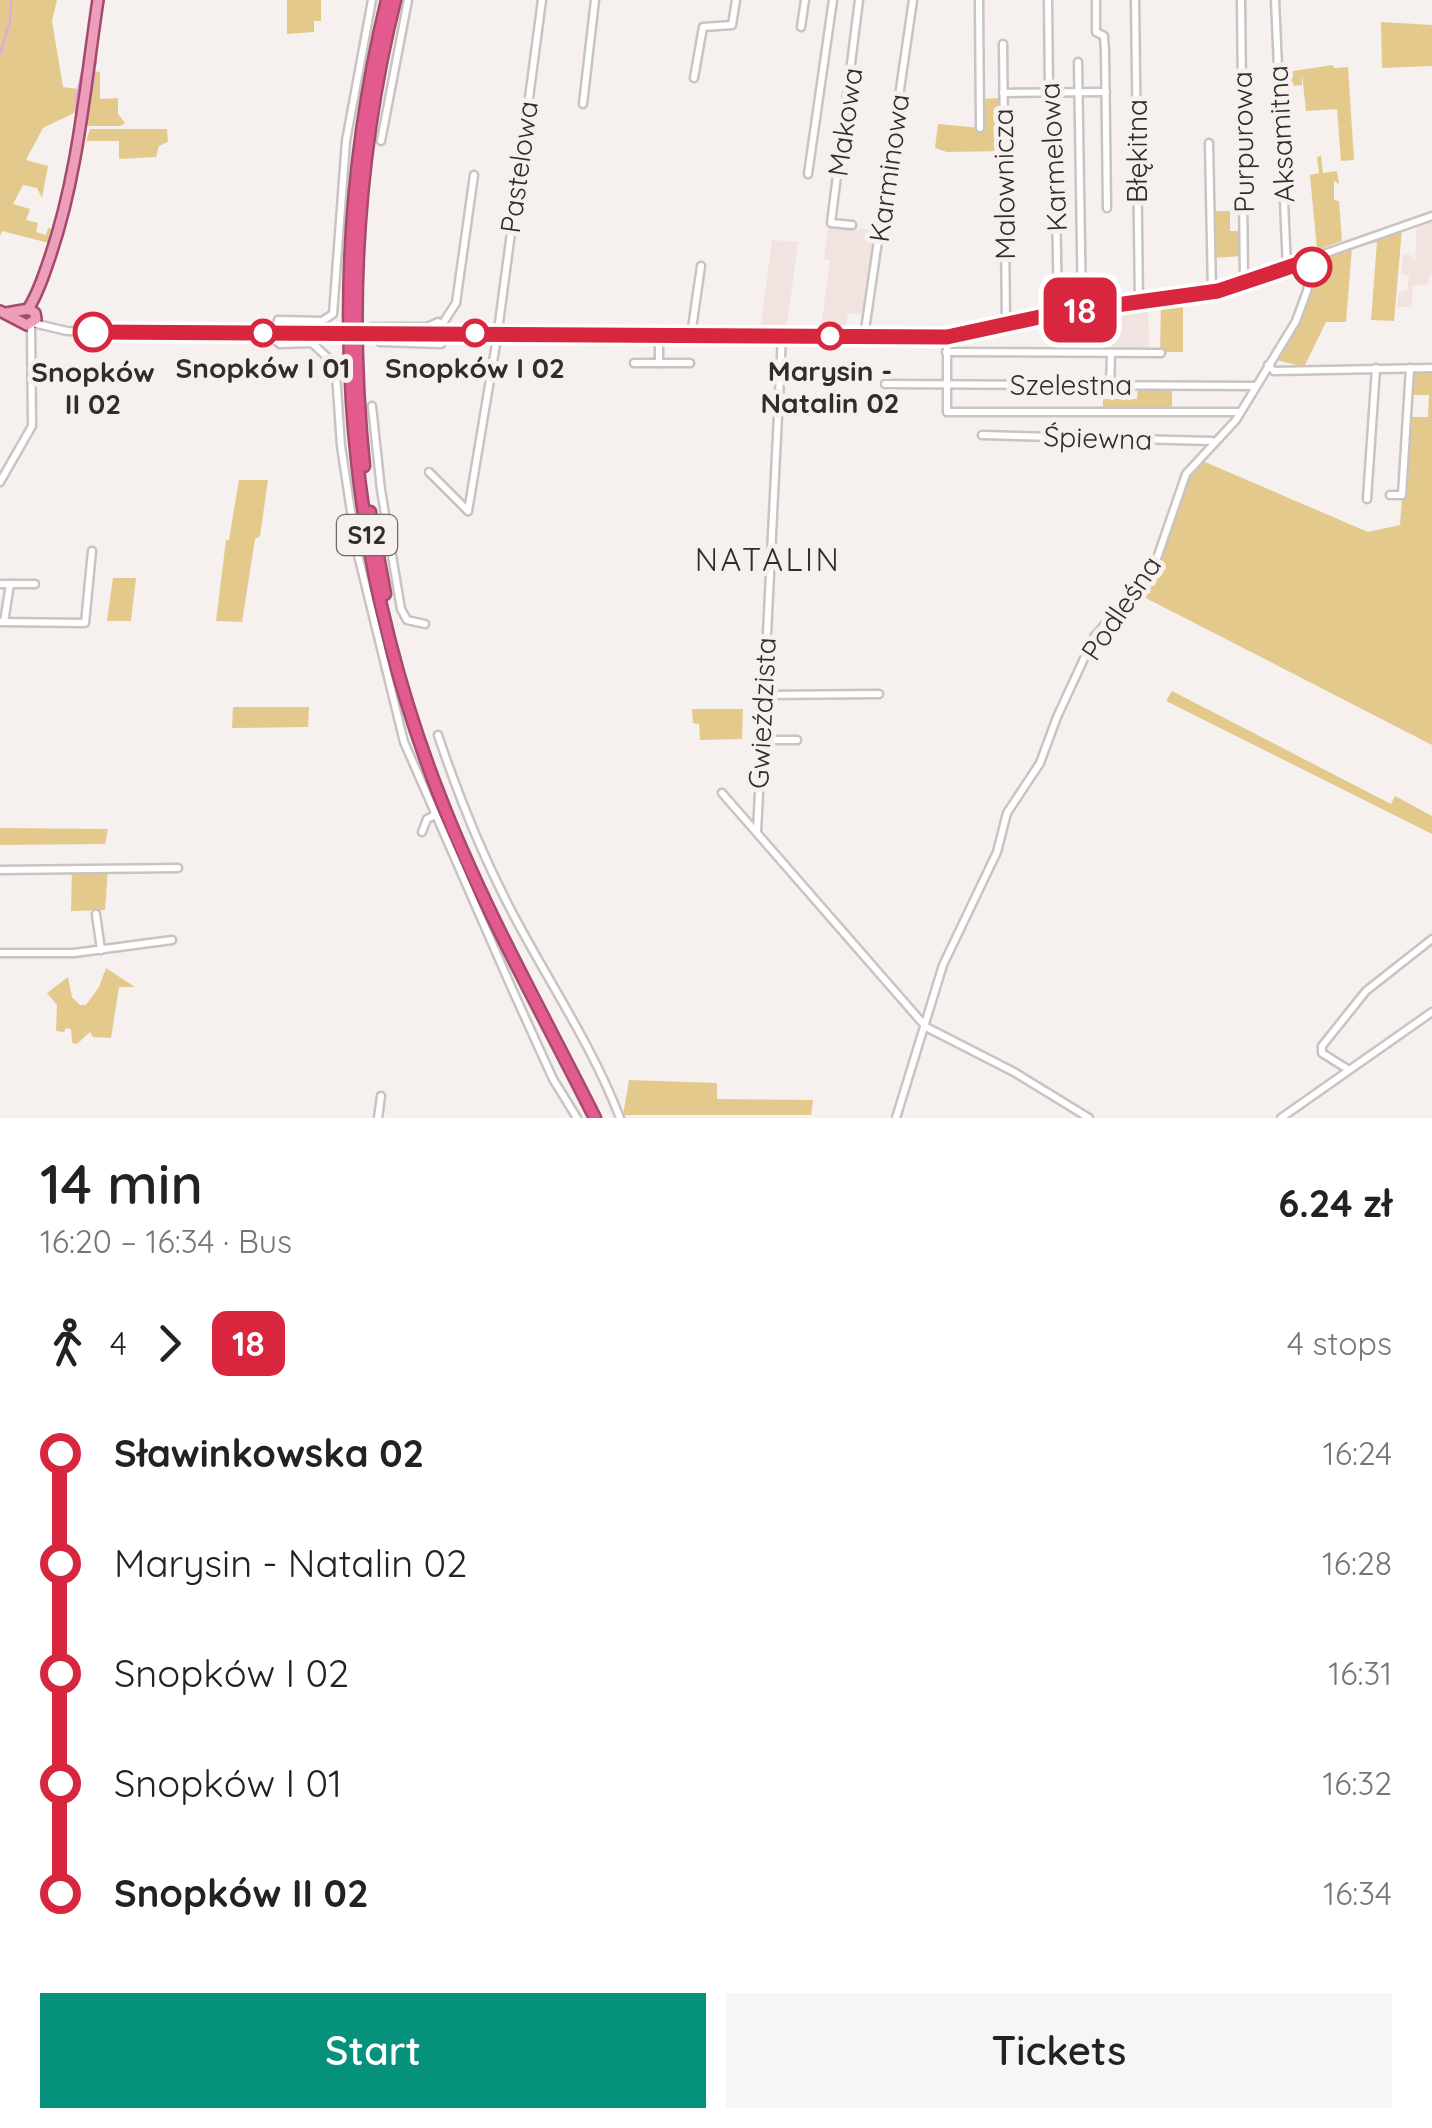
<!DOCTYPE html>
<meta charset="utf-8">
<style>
:root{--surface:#fff;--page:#f6f6f6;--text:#222;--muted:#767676;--accent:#05917c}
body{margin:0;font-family:Quicksand,sans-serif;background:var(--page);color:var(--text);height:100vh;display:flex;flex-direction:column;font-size:38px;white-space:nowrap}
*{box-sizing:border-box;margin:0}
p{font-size:32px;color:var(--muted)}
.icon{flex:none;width:55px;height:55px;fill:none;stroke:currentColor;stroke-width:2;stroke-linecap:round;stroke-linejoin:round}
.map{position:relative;height:1118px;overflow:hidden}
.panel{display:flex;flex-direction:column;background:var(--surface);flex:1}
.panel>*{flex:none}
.badge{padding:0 20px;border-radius:15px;font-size:35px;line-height:65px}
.map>.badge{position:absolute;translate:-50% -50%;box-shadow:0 0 0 5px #fff}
.legs{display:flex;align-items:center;gap:15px;height:110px;padding:0 40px;font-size:32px}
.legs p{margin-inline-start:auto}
.headline{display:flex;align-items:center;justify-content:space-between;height:170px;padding:0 40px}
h1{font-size:55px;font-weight:600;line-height:75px}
.cta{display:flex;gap:20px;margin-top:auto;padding:20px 40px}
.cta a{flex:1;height:115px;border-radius:0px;background:var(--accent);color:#fff;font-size:40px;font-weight:600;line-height:115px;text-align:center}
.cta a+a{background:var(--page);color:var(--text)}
ul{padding:0 40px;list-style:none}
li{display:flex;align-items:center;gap:35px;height:110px;font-size:38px}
li i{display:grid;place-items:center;width:15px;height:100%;margin:0 12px;background:currentColor}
li i::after{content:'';width:25px;height:25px;margin:-12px;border:8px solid;border-radius:50%;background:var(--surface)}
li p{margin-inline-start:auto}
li:first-child i{background:linear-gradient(#0000 50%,currentColor 0)}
li:last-child i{background:linear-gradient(currentColor 50%,#0000 0)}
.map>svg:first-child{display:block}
</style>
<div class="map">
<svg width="1432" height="1118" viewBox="0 0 1432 1118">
<rect width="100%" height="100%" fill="#f6f0ef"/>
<g fill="#f1e3e0">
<polygon points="1432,220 1432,270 1428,284 1413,286 1411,307 1397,307 1399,292 1407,291 1409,275 1401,274 1403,255 1409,254 1415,261 1417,225"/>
<polygon points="829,224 858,229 858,237 860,228 879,231 867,316 848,313 844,336 820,336 830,260 824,259"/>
<polygon points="772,240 798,242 786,333 760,332"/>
<polygon points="1148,305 1149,351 1112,351 1112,310"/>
</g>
<g fill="#e3ca8c">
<polygon points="0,0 87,0 57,0 52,21 63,87 78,89 76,112 43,128 26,160 48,166 42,198 37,188 23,185 13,204 30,209 26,220 38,223 36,232 46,235 48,228 53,229 49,243 2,231 0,236"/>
<polygon points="287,0 321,0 321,21 314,21 314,32 287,34"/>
<polygon points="1381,22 1432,25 1432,66 1382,68"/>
<polygon points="1333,65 1334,68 1348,67 1354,160 1341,161 1337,109 1306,111 1302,74 1302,85 1281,87 1280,73"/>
<polygon points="92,71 100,72 100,99 118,98 118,114 125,123 120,126 85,126"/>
<polygon points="1001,98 1002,151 947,152 935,148 938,124 981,128 981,99"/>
<polygon points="90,129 167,129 168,142 159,146 156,157 119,159 119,141 86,141"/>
<polygon points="1321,156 1323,173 1337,171 1339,184 1334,181 1334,200 1339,201 1342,241 1317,250 1310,175 1319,173 1317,157"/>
<polygon points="1213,211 1230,211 1230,231 1242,231 1243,256 1211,258"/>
<polygon points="1402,229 1394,321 1371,320 1377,242 1361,246 1361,243"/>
<polygon points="1352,247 1346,322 1326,322 1304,367 1273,359 1297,322 1316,260 1343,251 1345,253"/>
<polygon points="1183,300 1183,352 1160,352 1161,302"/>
<path d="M1412 371H1432V745L1136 593C1169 553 1171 502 1198 459L1368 532 1400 525 1408 417H1428L1429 395H1410Z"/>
<polygon points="1138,387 1172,387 1172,408 1103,409 1103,399 1137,399"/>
<polygon points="239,480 268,480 260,536 255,539 242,622 216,621 226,540 229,540"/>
<polygon points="113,578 136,578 131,621 107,621"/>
<polygon points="1172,691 1391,804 1395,796 1432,816 1432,834 1166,701"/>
<polygon points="233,707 309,707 308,727 232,728"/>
<polygon points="692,709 743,709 742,739 700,740 699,724 693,723"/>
<polygon points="0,828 108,829 105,844 0,845"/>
<polygon points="72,869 108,870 105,910 71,911"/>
<polygon points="106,968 135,987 119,987 111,1038 93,1037 90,1032 77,1044 72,1043 71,1029 66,1028 64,1032 56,1031 57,1005 47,993 68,977 72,997 80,1005 86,1005 99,987"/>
<polygon points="629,1080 717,1083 717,1099 813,1100 811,1115 623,1115"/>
</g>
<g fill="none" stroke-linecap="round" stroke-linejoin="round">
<g stroke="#e6a7df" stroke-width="2.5">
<polyline points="92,14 92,5"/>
<polyline points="88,38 90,22"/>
<polyline points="0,54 10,21 11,0"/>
<polyline points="95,66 96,60"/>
<polyline points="86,125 95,72"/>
<polyline points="76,127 76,98 83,68"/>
<polyline points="81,150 84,131"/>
<polyline points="343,230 346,230"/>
</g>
<g stroke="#c9c3c2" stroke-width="11">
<g id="minor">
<polyline points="372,0 346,141 333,314 322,321 278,320 275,340 280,344 312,343 328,358 336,374 341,446 357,551 404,742 513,991 553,1079 577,1118"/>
<polyline points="979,0 980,128"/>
<polyline points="1048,0 1049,92 1055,143 1058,313"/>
<polyline points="1096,0 1096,32 1104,36 1105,52 1107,208"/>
<polyline points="1135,0 1139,302"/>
<polyline points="1241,0 1244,283"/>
<polyline points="1275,0 1287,268"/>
<polyline points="801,27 805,0"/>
<polyline points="1003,44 1006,324"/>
<polyline points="1078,62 1082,310"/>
<polyline points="694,78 703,27 732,25 736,0"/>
<polyline points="1003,93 1106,92"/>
<polyline points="583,104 595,0"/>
<polyline points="381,141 408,0"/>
<polyline points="1209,143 1212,292"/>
<polyline points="808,174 833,0"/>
<polyline points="852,225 831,223 859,0"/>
<polyline points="33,323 67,331 338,333"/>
<polyline points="443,323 456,303 474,175"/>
<polyline points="372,327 427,327 438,322 445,327 441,344 380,342"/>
<polyline points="366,333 947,337 1058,313 1221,290 1432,216"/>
<polyline points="691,335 701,266"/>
<polyline points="864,337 913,0"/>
<polyline points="947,337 947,412 1240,412"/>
<polyline points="946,352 1161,353"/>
<polyline points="634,363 690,363"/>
<polyline points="659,363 659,335"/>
<polyline points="1268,365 1274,371 1432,368"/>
<polyline points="885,384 1256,386"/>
<polyline points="1110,385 1111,354"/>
<polyline points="372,406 381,490 401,609 407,620 425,624"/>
<polyline points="982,435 1212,441"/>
<polyline points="429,472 468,511"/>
<polyline points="0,482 32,426 31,325"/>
<polyline points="1390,495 1402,495 1410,368"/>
<polyline points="1367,499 1376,368"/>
<polyline points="468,511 497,338 542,0"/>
<polyline points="0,584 35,584"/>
<polyline points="0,622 85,623 92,551"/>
<polyline points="4,622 10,584"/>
<polyline points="763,695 879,694"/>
<path d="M438 735C460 801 486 865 520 927 554 990 594 1050 620 1118"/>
<polyline points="761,740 797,740"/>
<polyline points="722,793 926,1027 1014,1072 1089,1118"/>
<polyline points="422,832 427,819 435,815"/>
<polyline points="757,832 782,336"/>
<polyline points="0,870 178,868"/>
<polyline points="96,914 101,950"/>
<polyline points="0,953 74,953 172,940"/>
<polyline points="1349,1070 1322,1053 1322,1046 1366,991 1432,939"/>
<polyline points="378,1118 381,1096"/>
<polyline points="896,1118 943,965 997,852 1007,813 1040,763 1057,717 1094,637 1154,567 1186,474 1236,420 1296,321 1307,291 1313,259"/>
<polyline points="1281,1118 1432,1012"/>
</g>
</g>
<g stroke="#a44b6c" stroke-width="14">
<g id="major">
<path d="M28 309C38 294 43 277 49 260 78 176 85 87 98 0"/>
<polyline points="0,311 27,325 36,319 35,313 29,309 6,313"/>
</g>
</g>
<g stroke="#a44b6c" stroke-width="15">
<g id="highway">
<path d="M387 0C323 265 340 543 440 797 483 908 542 1012 595 1118"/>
<path d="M364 466C348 309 357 153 395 0"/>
<polyline points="370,512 385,594"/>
</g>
</g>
<use href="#minor" stroke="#fff" stroke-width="6"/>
<use href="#major" stroke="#ee9dbb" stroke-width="9"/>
<use href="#highway" stroke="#e35b8e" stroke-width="10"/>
<g stroke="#c9c3c2" stroke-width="11" stroke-linecap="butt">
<polyline id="minor-bridge" points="338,333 366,333"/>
</g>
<use href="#minor-bridge" stroke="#fff" stroke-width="6"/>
</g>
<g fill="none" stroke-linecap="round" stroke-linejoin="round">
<g stroke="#fff" stroke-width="22">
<polyline id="line-1" points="93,332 947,337 1058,313 1218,291 1313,259 1312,267"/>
</g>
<use href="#line-1" stroke="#d7263d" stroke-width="15"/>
</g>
<g fill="#fff" stroke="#d7263d" stroke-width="5">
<circle cx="1312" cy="267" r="18"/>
<circle cx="93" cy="332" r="18"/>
<circle cx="263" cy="333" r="12"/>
<circle cx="475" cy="333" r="12"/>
<circle cx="830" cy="336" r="12"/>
</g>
<g text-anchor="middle" stroke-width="10" stroke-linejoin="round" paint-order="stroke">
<rect fill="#f6f0ef" stroke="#6b6867" stroke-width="2.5" x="337" y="515" width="60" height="40" rx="8"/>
<g font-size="25" font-weight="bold" fill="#302d2d">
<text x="367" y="544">S12</text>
</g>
<g font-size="28" fill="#302d2d" stroke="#f6f0ef">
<text transform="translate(845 122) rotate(-82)" y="10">Makowa</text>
<text transform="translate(1281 134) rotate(-93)" y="10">Aksamitna</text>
<text transform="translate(1243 142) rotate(-91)" y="10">Purpurowa</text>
<text transform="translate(1137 151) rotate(-90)" y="10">Błękitna</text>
<text transform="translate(1053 157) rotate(-93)" y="10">Karmelowa</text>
<text transform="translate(519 167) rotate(-82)" y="10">Pastelowa</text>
<text transform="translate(889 168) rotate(-82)" y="10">Karminowa</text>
<text transform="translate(1004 184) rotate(-91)" y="10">Malownicza</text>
<text x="1071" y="395">Szelestna</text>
<text transform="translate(1098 438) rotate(2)" y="10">Śpiewna</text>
<text transform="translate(1121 608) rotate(-56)" y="10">Podleśna</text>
<text transform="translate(762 713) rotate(-87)" y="10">Gwieździsta</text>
</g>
<g font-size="28" font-weight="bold" fill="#302d2d" stroke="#f6f0ef">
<text x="263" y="378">Snopków I 01</text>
<text x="475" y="378">Snopków I 02</text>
<text x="830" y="381">Marysin -<tspan x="830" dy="32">Natalin 02</tspan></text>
<text x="93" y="382">Snopków<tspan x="93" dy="32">II 02</tspan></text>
</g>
<g font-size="32" letter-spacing="2.5" fill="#302d2d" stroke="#f6f0ef">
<text x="768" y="571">NATALIN</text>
</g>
</g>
</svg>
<b class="badge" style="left:1080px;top:310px;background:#d7263d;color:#fff">18</b>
</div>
<section class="panel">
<div class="headline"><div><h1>14 min</h1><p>16:20 – 16:34 · Bus</p></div><b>6.24 zł</b></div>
<div class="legs"><svg class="icon" aria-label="walk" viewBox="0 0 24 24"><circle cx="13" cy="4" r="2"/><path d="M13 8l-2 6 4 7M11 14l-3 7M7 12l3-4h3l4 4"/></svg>4<svg class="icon" aria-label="forward" viewBox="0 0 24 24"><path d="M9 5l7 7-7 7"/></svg><b class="badge" style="background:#d7263d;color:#fff">18</b><p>4 stops</p></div>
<ul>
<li><i style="color:#d7263d"></i><b>Sławinkowska 02</b><p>16:24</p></li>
<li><i style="color:#d7263d"></i><span>Marysin - Natalin 02</span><p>16:28</p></li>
<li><i style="color:#d7263d"></i><span>Snopków I 02</span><p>16:31</p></li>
<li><i style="color:#d7263d"></i><span>Snopków I 01</span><p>16:32</p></li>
<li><i style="color:#d7263d"></i><b>Snopków II 02</b><p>16:34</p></li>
</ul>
<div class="cta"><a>Start</a><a>Tickets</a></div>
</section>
